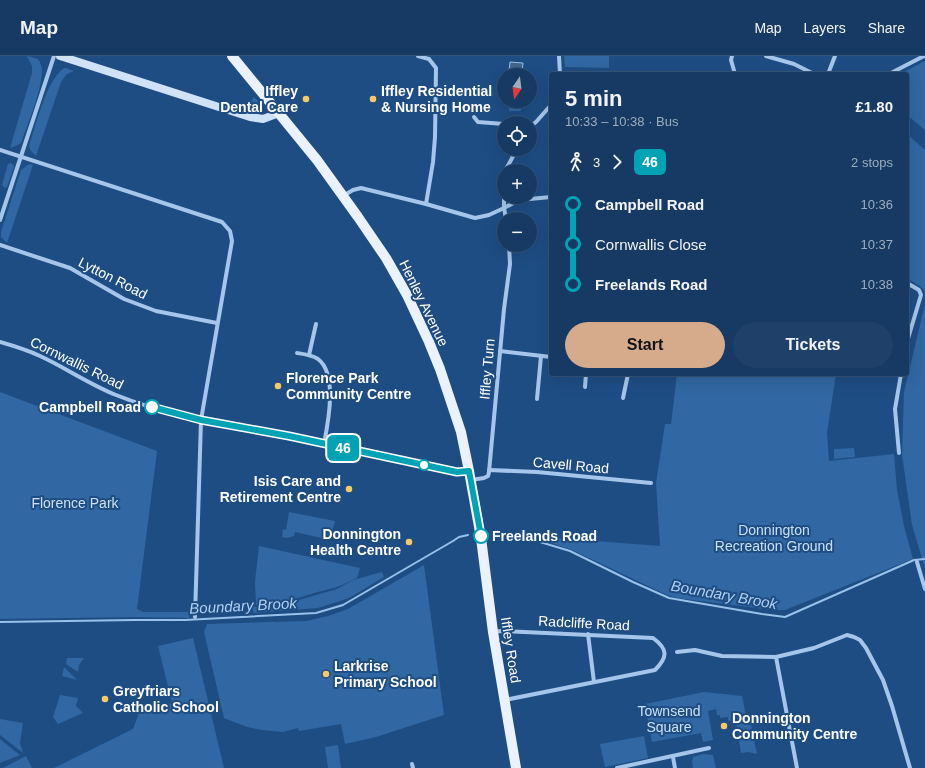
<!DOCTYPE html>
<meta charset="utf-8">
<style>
:root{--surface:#163a63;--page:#1f4169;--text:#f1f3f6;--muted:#9eadbe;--line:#355478;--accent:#d6ab8b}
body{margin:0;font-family:Helvetica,sans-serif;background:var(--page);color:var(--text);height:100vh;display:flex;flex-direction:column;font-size:15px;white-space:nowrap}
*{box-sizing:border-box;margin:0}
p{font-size:13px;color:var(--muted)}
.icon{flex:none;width:22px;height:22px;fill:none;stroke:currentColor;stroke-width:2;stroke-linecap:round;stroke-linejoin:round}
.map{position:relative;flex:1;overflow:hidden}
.panel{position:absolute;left:549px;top:16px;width:360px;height:304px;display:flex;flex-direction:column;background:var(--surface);border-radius:4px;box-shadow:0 4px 16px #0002,0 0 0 1px var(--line)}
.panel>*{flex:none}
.badge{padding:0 8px;border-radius:6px;font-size:14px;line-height:26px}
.needle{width:26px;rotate:194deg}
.fabs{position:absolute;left:497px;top:12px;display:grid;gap:8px}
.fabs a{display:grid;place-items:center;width:40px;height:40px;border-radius:50%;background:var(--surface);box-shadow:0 4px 16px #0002,0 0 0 1px var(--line);font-size:20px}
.map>.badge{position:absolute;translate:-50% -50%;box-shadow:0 0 0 2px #fff}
.legs{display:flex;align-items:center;gap:6px;height:44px;padding:0 16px;font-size:13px}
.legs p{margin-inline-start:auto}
.headline{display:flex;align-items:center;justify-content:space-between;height:68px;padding:0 16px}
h1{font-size:22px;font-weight:700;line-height:30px}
.action{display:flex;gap:8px;margin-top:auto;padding:8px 16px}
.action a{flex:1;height:46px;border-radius:24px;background:var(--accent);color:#111;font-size:16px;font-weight:700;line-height:46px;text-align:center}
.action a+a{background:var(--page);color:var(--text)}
ul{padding:0 16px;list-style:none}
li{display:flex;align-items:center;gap:14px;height:40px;font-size:15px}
li i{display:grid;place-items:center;width:6px;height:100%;margin:0 5px;background:currentColor}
li i::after{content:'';width:10px;height:10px;margin:-5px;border:3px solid;border-radius:50%;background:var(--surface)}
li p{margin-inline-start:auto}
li:first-child i{background:linear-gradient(#0000 50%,currentColor 0)}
li:last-child i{background:linear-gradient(currentColor 50%,#0000 0)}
header{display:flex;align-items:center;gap:24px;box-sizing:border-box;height:56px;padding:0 20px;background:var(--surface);border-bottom:1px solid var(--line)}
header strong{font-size:19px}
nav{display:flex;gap:22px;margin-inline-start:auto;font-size:14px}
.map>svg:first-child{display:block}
</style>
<header>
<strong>Map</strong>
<nav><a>Map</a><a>Layers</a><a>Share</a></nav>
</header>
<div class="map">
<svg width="925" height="712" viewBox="0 0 925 712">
<rect width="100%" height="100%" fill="#1e4d84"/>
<g fill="#3167a2">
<path d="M27 0 38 3C40 7 42 10 42 14 42 34 28 67 21 87L14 91 10 92 32 17V10Z"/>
<polygon points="564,0 609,0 609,12 565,11"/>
<polygon points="925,5 925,74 907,59 907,18 900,18"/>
<path d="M64 12H66L74 15 67 18 61 26 36 100 31 95 29 90C36 69 46 25 64 12Z"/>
<polygon points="254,41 263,50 263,54 260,57 245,53"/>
<rect x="509" y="45" width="12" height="10"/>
<polygon points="907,78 925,94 925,235 921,231 907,222"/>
<polygon points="11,107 14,109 14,111 7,131 5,132 2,129 8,108"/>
<polygon points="29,108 33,109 7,187 1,181 1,176 21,114"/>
<polygon points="925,248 925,512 912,469 902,399 904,336"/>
<polygon points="677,318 836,318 827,377 829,405 894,398 897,434 904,470 913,503 785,554 773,554 677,542 667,539 572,494 545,485 544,481 660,490 656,427 665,368 671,368"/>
<polygon points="0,336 157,395 137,553 143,556 189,556 189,562 134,561 0,563"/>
<polygon points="854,392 855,401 834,403 834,393"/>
<polygon points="289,456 335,465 330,484 295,476 294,480 287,482 282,481 283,473 286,474"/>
<polygon points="259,490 360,512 357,522 337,531 314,537 283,547 256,549 255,525"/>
<polygon points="424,509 444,659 376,681 345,688 341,668 299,675 298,672 283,676 262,674 247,671 224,662 204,576 207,568 306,565 328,560 348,553"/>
<polygon points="382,516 384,521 349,542 318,552 253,557 253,551 285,548 337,533 353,524"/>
<polygon points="193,582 224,712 54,712 133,673 139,657 172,647 158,590"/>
<polygon points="67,602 84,602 79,609 78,616 66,608"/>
<polygon points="64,611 77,624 62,620"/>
<polygon points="704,636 742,640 748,669 751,669 757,698 748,696 741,697 736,666 733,667 733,664 728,665 728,661 720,662 720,659 717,659 716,653 708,655 713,684 703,686 701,677 652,686 645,648"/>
<polygon points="60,639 78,642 76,650 83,657 58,668 53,661"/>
<polygon points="0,663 23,667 20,687 23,697 0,679"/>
<polygon points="644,680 648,702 605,711 600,688"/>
<polygon points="0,683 20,699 0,707"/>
<polygon points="338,689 341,712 328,712 325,691"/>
<polygon points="703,698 713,699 716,712 693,712 692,706 693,701"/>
<polygon points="26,700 32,712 3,712"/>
</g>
<polygon fill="#43668e" stroke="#98c1ec" points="510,6 523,7 522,16 509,15"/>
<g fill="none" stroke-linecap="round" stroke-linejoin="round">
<g stroke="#98c1ec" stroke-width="2">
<polyline points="495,477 520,480 570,495 633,526 669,542 762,558 785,561 914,504 925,503"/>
<polyline points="0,566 135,564 185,564 316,557 343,549 453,485 459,481 468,479"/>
</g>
<g stroke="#a5c6ea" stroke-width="4">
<polyline points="418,0 429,3 436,12 435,81 433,106 426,148"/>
<polyline points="559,0 560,18"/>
<polyline points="732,0 731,4 735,18"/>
<polyline points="766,0 794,8 814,18"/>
<polyline points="828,18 835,0"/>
<polyline points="889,18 924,0"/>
<polyline points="474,61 478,66 504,68"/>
<polyline points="530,71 536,66 551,49"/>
<polyline points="0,94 222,166 230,175 232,185 201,364 195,561"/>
<polyline points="505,115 517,93"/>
<polyline points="504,118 504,152 506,163"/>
<polyline points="343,140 353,134 361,132 426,148 475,162 489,159 504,152 519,144 551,141"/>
<polyline points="0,164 54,0"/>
<polyline points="0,189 70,212 124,243 156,255 217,267"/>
<polyline points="907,227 919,234 921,239 907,286"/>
<path d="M0 286C14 290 27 294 40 300 66 312 89 328 116 339 170 361 228 368 284 379"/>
<polyline points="500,295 551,301"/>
<path d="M297 297C304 298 312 299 318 303 338 318 328 367 324 388"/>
<polyline points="309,299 316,268"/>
<polyline points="585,331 586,318"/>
<polyline points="623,342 628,318"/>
<polyline points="537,343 541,300"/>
<polyline points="289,380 457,416 469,415"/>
<polyline points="899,397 895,353 901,318"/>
<polyline points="489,414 537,416 651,427"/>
<polyline points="471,424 484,422 488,420 489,416 504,253 510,208 509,189"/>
<polyline points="917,506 925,533"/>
<path d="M493 576 501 575 653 582C668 593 668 601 655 614L505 644"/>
<polyline points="588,578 594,626"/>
<polyline points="677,596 695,594 722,600 776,601 814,592 847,579 854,581 860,584 866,592 883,624 892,650 910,712"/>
<polyline points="776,601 797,712"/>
<polyline points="673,701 675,712"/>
<polyline points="412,708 413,712"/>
<polyline points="617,712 709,692"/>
</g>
<polyline stroke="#d0e2f8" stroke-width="8" points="60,0 250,61 263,63 279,57"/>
<polyline stroke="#e9f2fe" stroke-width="10" points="232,0 317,104 358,161 386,202 407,239 429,286 440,313 461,376 469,415 481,482 493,576 516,712"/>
</g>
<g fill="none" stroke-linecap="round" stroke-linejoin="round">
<g stroke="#fff" stroke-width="9">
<polyline id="line-1" points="152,351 201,364 289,380 457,416 469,415 481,480"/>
</g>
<use href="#line-1" stroke="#00a3b4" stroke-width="6"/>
</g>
<g fill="#f9ca64" stroke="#1e4d84" stroke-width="1.5">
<circle cx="306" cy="43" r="4"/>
<circle cx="373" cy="43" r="4"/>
<circle cx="278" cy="330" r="4"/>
<circle cx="349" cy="433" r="4"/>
<circle cx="409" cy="486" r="4"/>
<circle cx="326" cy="618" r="4"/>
<circle cx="105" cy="643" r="4"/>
<circle cx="724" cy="670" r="4"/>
</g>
<g fill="#fff" stroke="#00a3b4" stroke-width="2">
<circle cx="152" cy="351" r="7"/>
<circle cx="424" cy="409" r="5"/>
<circle cx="481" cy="480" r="7"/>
</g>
<g text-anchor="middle" stroke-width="4" stroke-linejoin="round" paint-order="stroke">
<g font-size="14" font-weight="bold" fill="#fff" stroke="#1e4d84" text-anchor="start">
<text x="298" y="40" text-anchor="end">Iffley<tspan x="298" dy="16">Dental Care</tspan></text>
<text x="381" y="40">Iffley Residential<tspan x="381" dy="16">&amp; Nursing Home</tspan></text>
<text x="286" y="327">Florence Park<tspan x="286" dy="16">Community Centre</tspan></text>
<text x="341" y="430" text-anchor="end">Isis Care and<tspan x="341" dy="16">Retirement Centre</tspan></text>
<text x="401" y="483" text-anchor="end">Donnington<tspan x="401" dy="16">Health Centre</tspan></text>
<text x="334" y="615">Larkrise<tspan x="334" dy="16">Primary School</tspan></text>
<text x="113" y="640">Greyfriars<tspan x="113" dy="16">Catholic School</tspan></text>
<text x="732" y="667">Donnington<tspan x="732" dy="16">Community Centre</tspan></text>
</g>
<g font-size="14" fill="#fff" stroke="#1e4d84">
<text transform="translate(113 222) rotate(27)" y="5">Lytton Road</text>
<text transform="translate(424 247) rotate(64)" y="5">Henley Avenue</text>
<text transform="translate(77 307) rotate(26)" y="5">Cornwallis Road</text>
<text transform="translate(487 313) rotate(-85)" y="5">Iffley Turn</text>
<text transform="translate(571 409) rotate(5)" y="5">Cavell Road</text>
<text transform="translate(584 567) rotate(3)" y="5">Radcliffe Road</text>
<text transform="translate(511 594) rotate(81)" y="5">Iffley Road</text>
</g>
<g font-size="14" font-weight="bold" fill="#fff" stroke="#1e4d84" text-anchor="end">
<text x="141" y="356">Campbell Road</text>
<text x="492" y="485" text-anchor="start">Freelands Road</text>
</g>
<g font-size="14" fill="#cae0f7" stroke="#1e4d84">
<text x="75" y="452">Florence Park</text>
<text x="774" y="479">Donnington<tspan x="774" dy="16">Recreation Ground</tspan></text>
<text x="669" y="660">Townsend<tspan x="669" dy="16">Square</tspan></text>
</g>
<g font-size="15" font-style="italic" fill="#b0d0f2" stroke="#1e4d84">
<text transform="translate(724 539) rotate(10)" y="5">Boundary Brook</text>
<text transform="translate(243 550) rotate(-3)" y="5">Boundary Brook</text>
</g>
</g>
</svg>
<div class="fabs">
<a><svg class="needle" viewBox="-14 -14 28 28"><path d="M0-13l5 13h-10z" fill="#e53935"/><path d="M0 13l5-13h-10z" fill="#9eadbe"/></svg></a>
<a><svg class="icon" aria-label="locate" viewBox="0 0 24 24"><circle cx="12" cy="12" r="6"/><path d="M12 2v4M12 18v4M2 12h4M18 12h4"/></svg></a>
<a>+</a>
<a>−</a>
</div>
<b class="badge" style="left:343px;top:392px;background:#00a3b4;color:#fff">46</b>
<section class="panel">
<div class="headline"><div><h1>5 min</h1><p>10:33 – 10:38 · Bus</p></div><b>£1.80</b></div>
<div class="legs"><svg class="icon" aria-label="walk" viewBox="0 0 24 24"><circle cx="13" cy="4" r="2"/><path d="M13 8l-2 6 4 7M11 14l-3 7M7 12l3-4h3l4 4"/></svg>3<svg class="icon" aria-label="forward" viewBox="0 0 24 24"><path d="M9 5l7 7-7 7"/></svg><b class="badge" style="background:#00a3b4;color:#fff">46</b><p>2 stops</p></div>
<ul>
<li><i style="color:#00a3b4"></i><b>Campbell Road</b><p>10:36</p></li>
<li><i style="color:#00a3b4"></i><span>Cornwallis Close</span><p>10:37</p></li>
<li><i style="color:#00a3b4"></i><b>Freelands Road</b><p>10:38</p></li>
</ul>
<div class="action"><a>Start</a><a>Tickets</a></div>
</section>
</div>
